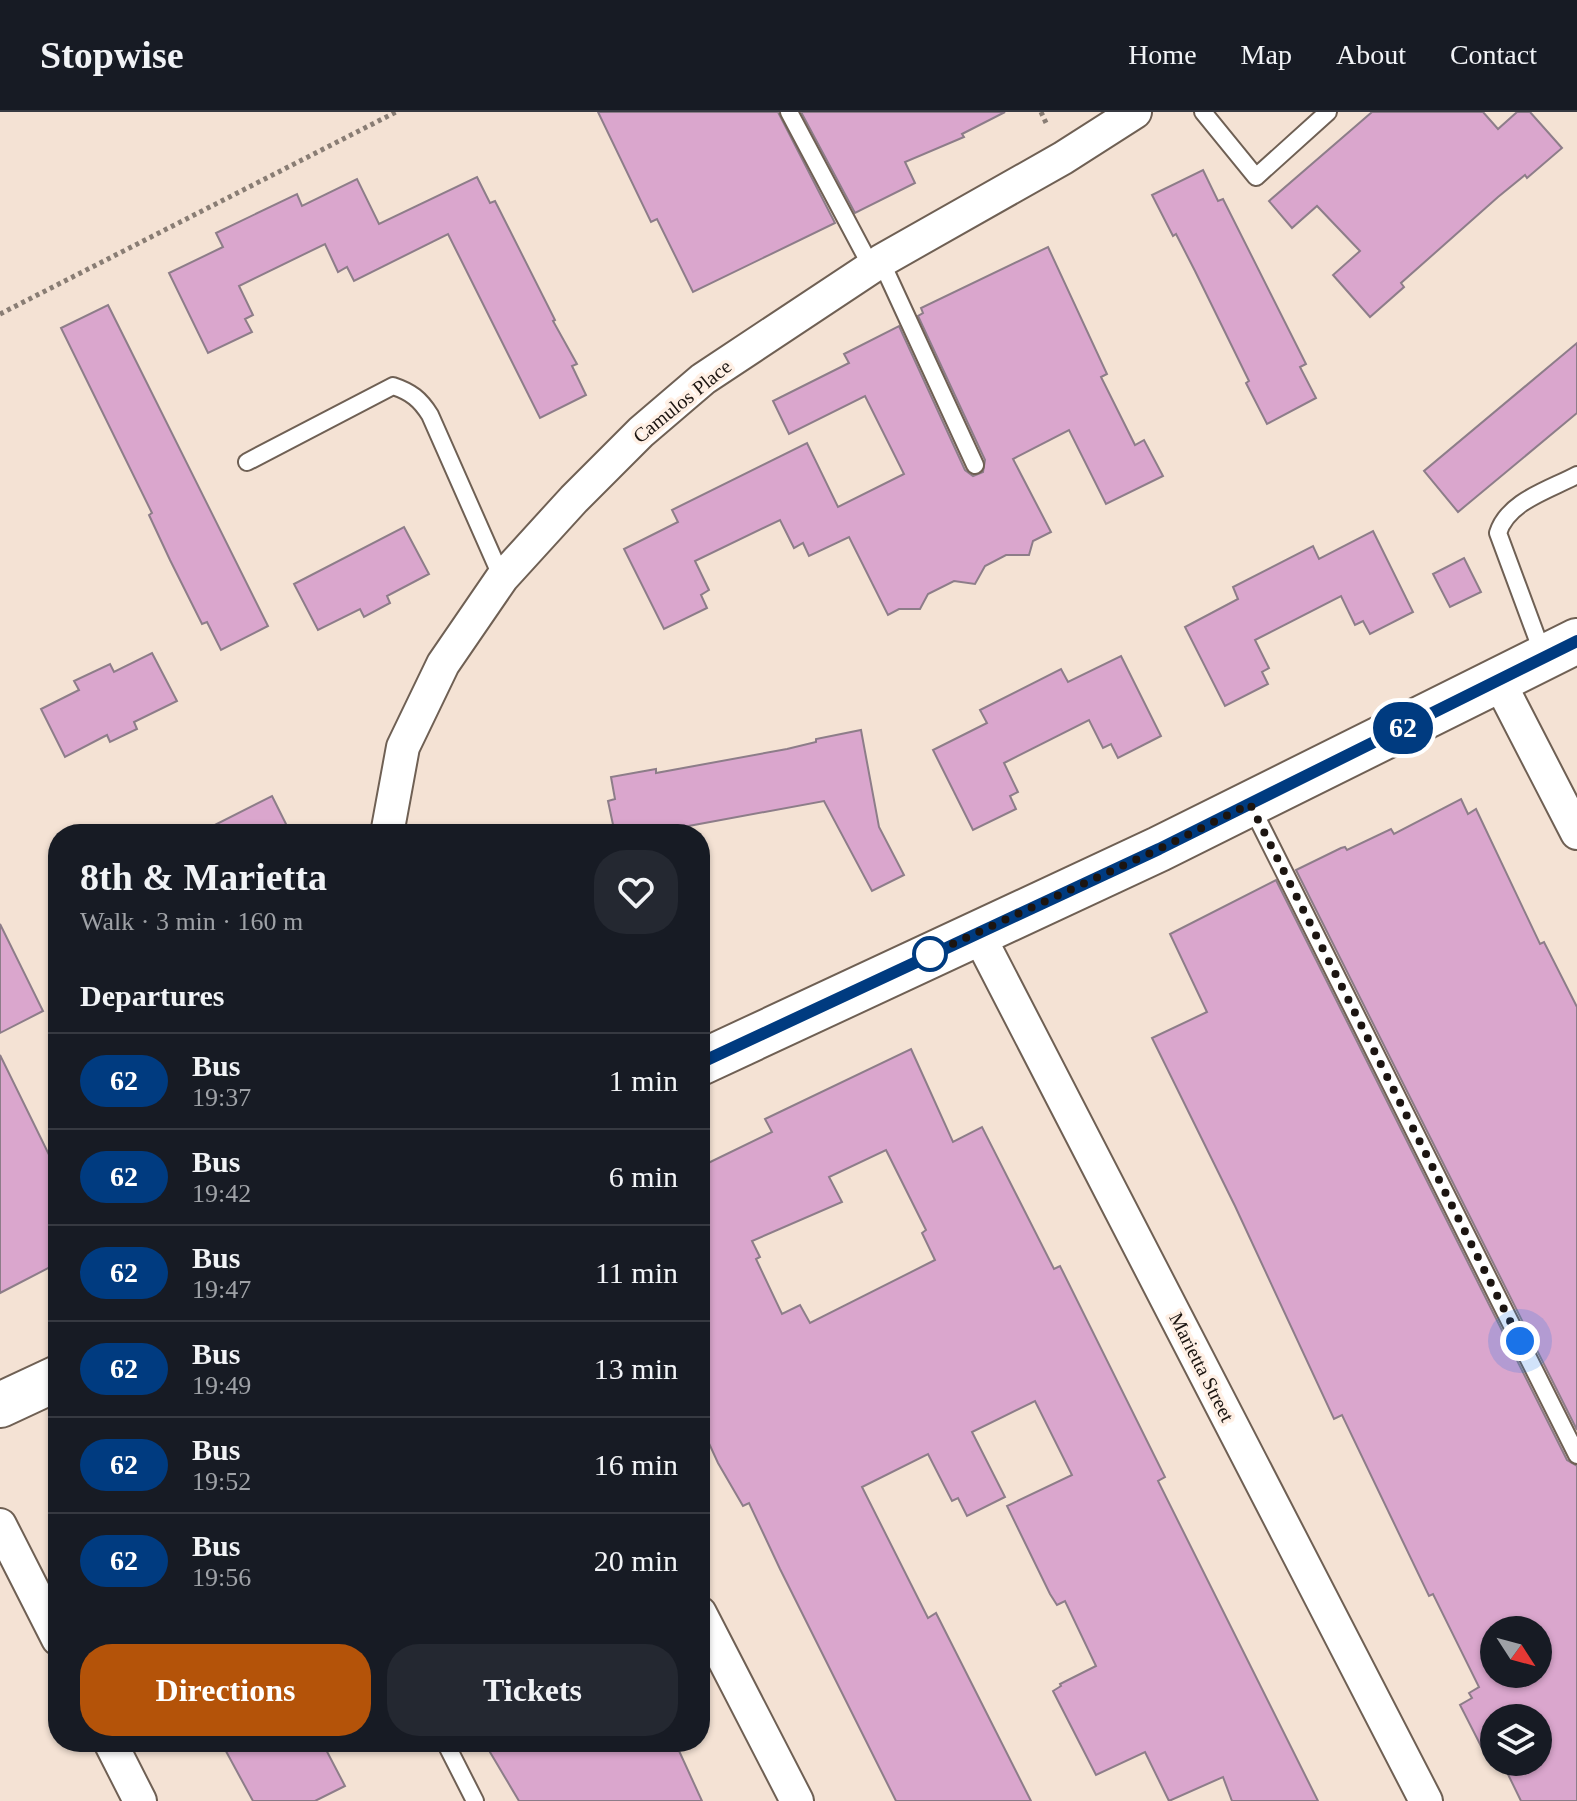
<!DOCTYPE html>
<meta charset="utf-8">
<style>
:root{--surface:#171b24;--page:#242831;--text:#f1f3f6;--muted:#9ea1a6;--line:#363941;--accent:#b45309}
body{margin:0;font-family:Georgia,serif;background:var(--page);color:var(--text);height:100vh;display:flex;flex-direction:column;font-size:30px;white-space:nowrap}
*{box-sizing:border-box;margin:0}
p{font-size:26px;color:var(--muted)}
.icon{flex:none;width:44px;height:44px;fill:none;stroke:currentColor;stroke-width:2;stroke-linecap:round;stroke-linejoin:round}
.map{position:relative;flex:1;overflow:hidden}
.drawer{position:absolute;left:48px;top:712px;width:662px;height:928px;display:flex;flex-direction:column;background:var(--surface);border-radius:32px;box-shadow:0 2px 6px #0004}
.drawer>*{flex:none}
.badge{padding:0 16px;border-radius:26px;font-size:28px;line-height:52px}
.needle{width:52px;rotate:126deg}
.buttons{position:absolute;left:1480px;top:1504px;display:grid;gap:16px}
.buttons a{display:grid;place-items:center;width:72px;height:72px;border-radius:50%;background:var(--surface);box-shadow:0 2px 6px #0004;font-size:40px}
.you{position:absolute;width:40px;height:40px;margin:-20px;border:6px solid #fff;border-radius:50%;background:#1a73e8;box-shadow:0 0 0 12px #1a73e833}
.map>.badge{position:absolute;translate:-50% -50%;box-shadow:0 0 0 4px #fff}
h2{padding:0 32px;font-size:30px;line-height:72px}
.round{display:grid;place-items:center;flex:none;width:84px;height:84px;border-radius:32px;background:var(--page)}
.overview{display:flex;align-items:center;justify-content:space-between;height:136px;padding:0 32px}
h1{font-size:38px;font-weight:600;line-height:60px}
.primary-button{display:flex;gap:16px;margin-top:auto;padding:16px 32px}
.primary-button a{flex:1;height:92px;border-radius:32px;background:var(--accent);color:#fff;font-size:32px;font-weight:600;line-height:92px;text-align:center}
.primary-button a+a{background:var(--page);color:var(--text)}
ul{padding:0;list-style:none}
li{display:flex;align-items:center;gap:24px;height:96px;padding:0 32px;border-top:2px solid var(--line)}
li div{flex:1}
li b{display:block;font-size:30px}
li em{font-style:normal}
li .badge{min-width:88px;font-weight:700;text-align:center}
header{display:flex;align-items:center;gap:48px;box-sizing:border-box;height:112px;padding:0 40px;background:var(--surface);border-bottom:2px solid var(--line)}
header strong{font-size:38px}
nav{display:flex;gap:44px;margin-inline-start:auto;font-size:28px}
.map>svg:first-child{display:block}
</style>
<header>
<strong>Stopwise</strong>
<nav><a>Home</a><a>Map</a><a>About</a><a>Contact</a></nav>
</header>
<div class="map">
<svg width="1577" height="1689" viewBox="0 0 1577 1689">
<rect width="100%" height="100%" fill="#f4e2d4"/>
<g fill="#daa6cd" stroke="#8d7d89" stroke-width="2" fill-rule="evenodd">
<polygon points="598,0 778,0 835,111 693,180 657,107 651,110"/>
<polygon points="801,0 1005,0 962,22 964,25 905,50 915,71 855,101"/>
<polygon points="1372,0 1483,0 1498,17 1517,0 1530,0 1562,36 1527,66 1525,63 1498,85 1401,171 1404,175 1370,205 1333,163 1360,139 1317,94 1292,116 1269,89"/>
<polygon points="1203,58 1218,89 1223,87 1306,252 1300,255 1316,286 1267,312 1246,271 1249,269 1195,159 1176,122 1173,124 1152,83"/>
<polygon points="477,65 490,91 495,89 555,208 553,209 577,252 572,254 586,283 540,306 448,122 354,169 347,155 338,160 325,132 239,174 253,203 245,207 252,220 208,241 169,161 223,135 216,121 297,82 302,94 357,67 379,112"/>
<polygon points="1048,135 1107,262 1101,265 1135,333 1144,328 1163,364 1106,392 1069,318 1013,347 1051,420 1033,429 1029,443 1006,443 985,454 975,472 954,469 928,482 920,497 899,497 888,503 849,425 809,444 803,431 794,436 780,408 695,449 709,478 701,483 707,496 664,517 624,437 678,410 672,398 807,331 838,395 904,362 865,284 789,322 773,289 849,251 844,242 899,214 965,358 973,364 983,360 985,348 918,204 923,201 921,196"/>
<polygon points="108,193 268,514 221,538 207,510 202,512 170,448 149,403 152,401 61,216"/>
<polygon points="1577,231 1577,301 1458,400 1424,359"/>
<polygon points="404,415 429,462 387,484 390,491 364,505 360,497 318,518 294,472"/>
<polygon points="1373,419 1413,500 1370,522 1363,509 1355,513 1341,484 1255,528 1269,556 1262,560 1268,572 1225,594 1185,515 1238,487 1233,475 1313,434 1319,447"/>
<polygon points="1464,446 1481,480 1450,495 1433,462"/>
<polygon points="152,541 177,589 134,610 137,617 110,630 107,623 65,645 41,597 79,578 74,569 110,552 114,560"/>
<polygon points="1121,544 1161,624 1118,646 1111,632 1103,636 1089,608 1004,651 1018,680 1010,684 1016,697 973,718 933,638 987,611 980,598 1061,557 1068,570"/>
<polygon points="861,618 879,715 904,763 872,779 824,689 656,720 655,715 615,722 608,689 615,687 611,665 656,657 656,661 787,637 816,630 816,627"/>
<polygon points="272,684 291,722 197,722"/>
<polygon points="1461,687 1468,702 1476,697 1540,832 1544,830 1577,895 1577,1318 1296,758 1341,736 1345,735 1347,738 1391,717 1394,722"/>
<path d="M1276 768 1567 1348 1577 1354V1689H1521L1502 1650H1538V1606H1494V1632L1482 1636 1460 1593 1472 1586 1469 1581 1479 1575 1433 1482 1429 1484 1342 1303 1334 1307 1235 1094 1152 926 1207 900 1170 822ZM1494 1518H1538V1562H1494Z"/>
<polygon points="0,812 43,899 0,921"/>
<path d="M911 937 953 1030 982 1015 1054 1157 1060 1154 1165 1365 1158 1369 1318 1689H1232L1223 1665 1169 1689 1145 1640 1096 1663 1053 1579 1061 1574 1060 1572 1096 1554 1065 1489 1057 1493 1050 1482 1007 1394 1072 1363 1035 1289 972 1320 1005 1385 967 1404 958 1386 952 1389 928 1342 862 1375 928 1506 936 1501 1031 1689H896L780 1457 749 1391 743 1394 718 1351 701 1314 708 1311 700 1295V1055L772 1020 765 1007ZM886 1038 926 1118 922 1121 935 1148 810 1211 800 1193 782 1202 756 1147 760 1145 752 1129 842 1090 829 1065Z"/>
<polygon points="0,943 58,1061 58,1151 0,1181"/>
<polygon points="221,1630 322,1630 345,1674 315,1689 253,1689"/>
<polygon points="484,1630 675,1630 702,1689 519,1689"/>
</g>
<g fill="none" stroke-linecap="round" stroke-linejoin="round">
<g stroke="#6f6054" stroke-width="20">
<g id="lane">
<polyline points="789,0 872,156"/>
<polyline points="1203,0 1256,65 1328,0"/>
<polyline points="881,149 975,353"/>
<path d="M247 350 393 274C411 280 420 287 430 303L502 466"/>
<path d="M1544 545 1498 421C1508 389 1549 378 1577 363"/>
<polyline points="1251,694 1577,1343"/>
<polyline points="445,1630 475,1689"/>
</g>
</g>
<g stroke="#6f6054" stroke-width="36">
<g id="street">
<polyline points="1498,568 1577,721"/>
<polyline points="387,722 403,635 443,552 502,466 574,387 641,320 703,267 881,149 1063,46 1135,0"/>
<polyline points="977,820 1426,1689"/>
<polyline points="0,1413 58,1527"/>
<polyline points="700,1501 797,1689"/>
<polyline points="110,1630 140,1689"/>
</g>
</g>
<g stroke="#6f6054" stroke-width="48">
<g id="secondary">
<polyline points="700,951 1159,737 1577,529"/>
<polyline points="0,1293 58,1266"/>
</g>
</g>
<g stroke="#897d74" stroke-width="5" stroke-dasharray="4 4" stroke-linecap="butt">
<polyline points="1041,0 1047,13"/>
<polyline points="0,202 396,0"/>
</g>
<use href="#lane" stroke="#fff" stroke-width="16"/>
<use href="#street" stroke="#fff" stroke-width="32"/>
<use href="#secondary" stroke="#fff" stroke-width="44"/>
</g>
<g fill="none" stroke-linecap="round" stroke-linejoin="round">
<g stroke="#fff" stroke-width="18">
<polyline id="line" points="700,951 1159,737 1577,529"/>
</g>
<use href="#line" stroke="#003b80" stroke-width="12"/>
<polyline stroke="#1c1511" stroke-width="8" stroke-dasharray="0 14.4" points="930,842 922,846 1159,737 1250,692 1520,1229"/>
</g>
<circle fill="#fff" stroke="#003b80" stroke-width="4" cx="930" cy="842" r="16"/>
<g text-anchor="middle" stroke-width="7" stroke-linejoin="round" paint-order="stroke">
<g font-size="20" fill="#1c1511" stroke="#fff0e5">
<text transform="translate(682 289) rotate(-39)" y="7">Camulos Place</text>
<text transform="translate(1202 1255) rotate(63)" y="7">Marietta Street</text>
</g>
</g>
</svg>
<div class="buttons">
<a><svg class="needle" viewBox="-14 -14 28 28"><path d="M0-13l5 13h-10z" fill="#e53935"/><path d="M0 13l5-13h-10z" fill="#9ea1a6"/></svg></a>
<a><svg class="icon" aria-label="layers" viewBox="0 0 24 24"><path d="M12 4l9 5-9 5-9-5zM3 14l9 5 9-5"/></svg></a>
</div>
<div class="you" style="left:1520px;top:1229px"></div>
<b class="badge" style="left:1403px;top:616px;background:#003b80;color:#fff">62</b>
<section class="drawer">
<div class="overview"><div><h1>8th &amp; Marietta</h1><p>Walk · 3 min · 160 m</p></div><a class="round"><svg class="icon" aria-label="heart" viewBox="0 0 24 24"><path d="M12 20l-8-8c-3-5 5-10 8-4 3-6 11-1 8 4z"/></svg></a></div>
<h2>Departures</h2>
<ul>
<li><span class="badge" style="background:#003b80;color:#fff">62</span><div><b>Bus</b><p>19:37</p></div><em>1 min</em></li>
<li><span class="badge" style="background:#003b80;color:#fff">62</span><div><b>Bus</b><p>19:42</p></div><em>6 min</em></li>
<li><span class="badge" style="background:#003b80;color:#fff">62</span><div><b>Bus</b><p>19:47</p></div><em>11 min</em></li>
<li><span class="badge" style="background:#003b80;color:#fff">62</span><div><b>Bus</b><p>19:49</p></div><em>13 min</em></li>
<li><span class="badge" style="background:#003b80;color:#fff">62</span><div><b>Bus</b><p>19:52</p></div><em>16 min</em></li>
<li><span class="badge" style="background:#003b80;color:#fff">62</span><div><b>Bus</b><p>19:56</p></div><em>20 min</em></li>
</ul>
<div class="primary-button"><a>Directions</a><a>Tickets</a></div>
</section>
</div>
